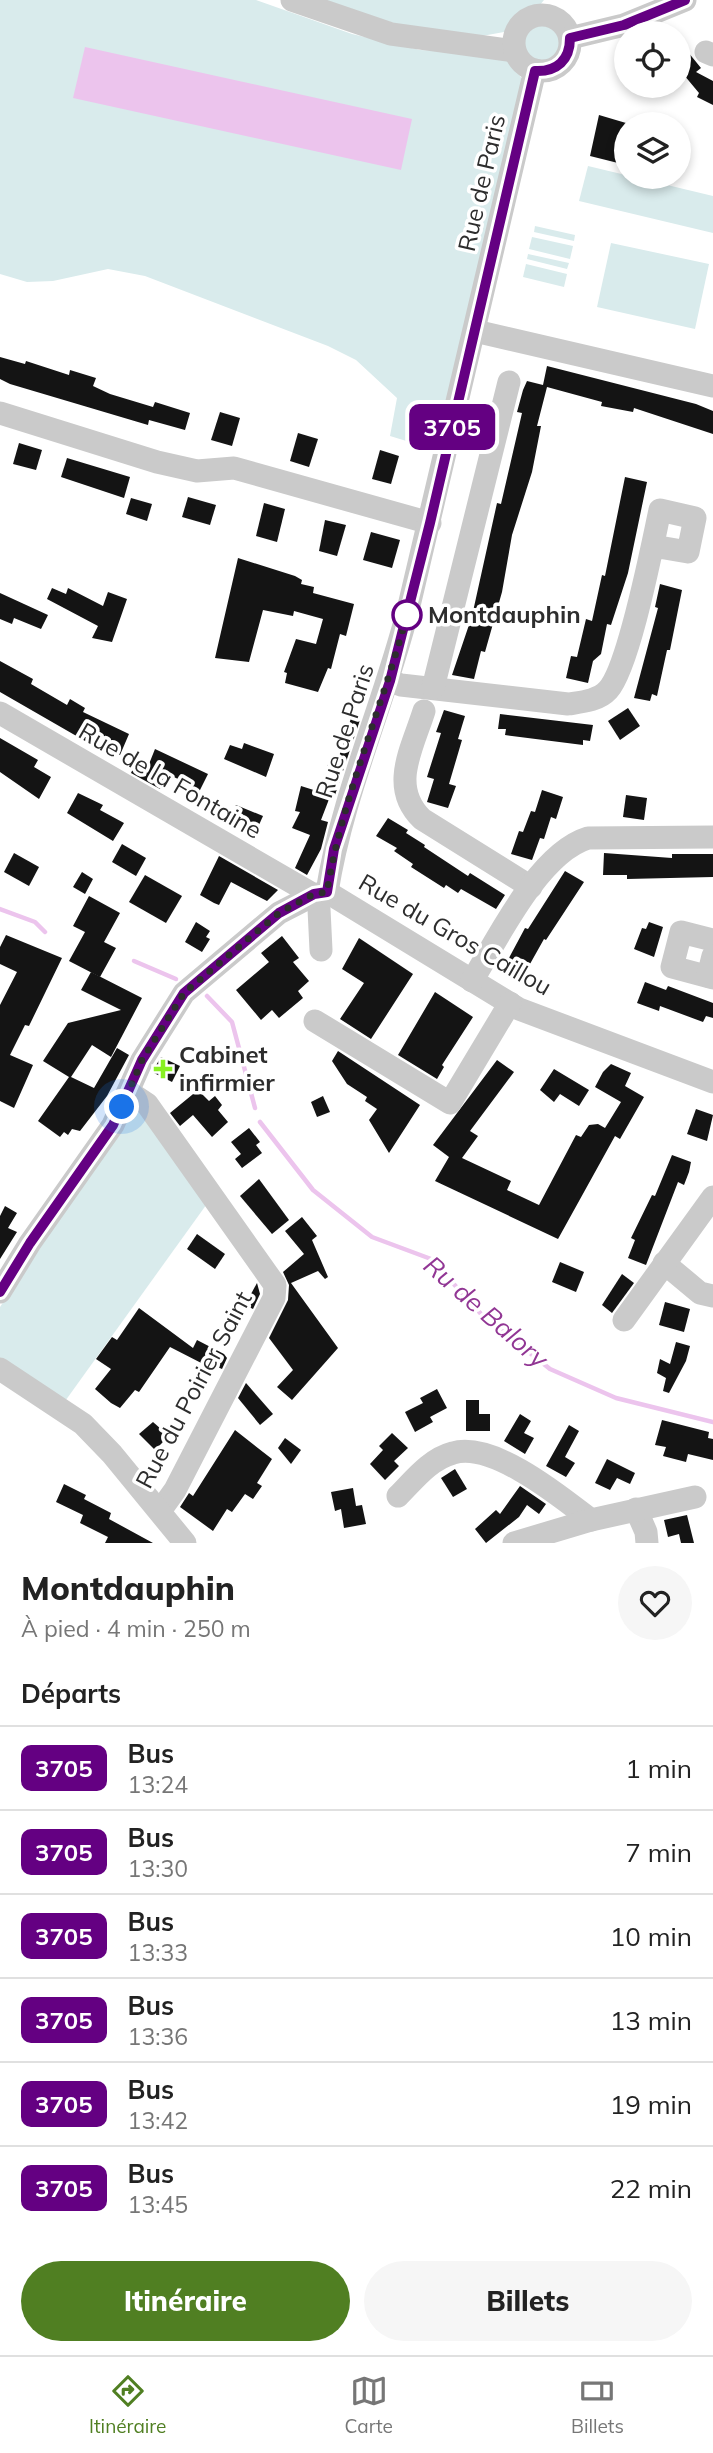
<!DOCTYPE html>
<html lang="fr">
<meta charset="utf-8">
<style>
:root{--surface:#fff;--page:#f6f6f6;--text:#222;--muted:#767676;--line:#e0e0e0;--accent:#507f22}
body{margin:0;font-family:Mulish,sans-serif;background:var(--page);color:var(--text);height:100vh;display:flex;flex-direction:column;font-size:26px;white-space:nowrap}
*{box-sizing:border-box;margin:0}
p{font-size:23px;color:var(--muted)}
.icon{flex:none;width:38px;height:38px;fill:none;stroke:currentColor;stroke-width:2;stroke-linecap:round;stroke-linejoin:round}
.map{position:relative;height:1543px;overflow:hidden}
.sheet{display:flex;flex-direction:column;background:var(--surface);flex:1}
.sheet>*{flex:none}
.badge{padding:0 14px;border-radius:10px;font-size:24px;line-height:46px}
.controls{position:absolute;left:614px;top:21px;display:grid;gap:14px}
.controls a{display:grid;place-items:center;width:77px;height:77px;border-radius:50%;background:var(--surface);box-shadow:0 4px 10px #0003;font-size:35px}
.you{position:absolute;width:35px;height:35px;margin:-18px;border:5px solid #fff;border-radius:50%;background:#1a73e8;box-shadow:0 0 0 10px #1a73e833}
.map>.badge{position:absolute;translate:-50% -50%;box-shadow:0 0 0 4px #fff}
h2{padding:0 21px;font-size:26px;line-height:63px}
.round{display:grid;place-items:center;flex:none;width:74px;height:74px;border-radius:37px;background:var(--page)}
.headline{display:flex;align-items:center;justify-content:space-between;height:119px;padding:0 21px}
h1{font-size:33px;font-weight:800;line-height:52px}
.cta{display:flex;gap:14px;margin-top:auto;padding:14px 21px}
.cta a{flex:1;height:80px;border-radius:42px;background:var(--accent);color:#fff;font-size:28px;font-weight:800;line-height:80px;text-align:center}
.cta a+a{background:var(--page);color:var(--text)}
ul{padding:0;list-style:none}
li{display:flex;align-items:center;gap:21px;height:84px;padding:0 21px;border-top:2px solid var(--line)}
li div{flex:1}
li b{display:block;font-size:26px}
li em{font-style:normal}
li .badge{min-width:77px;font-weight:700;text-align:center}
.tabs{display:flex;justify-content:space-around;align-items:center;height:98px;border-top:2px solid var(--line);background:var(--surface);font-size:19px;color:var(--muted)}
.tabs a{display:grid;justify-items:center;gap:4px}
.tabs .on{color:var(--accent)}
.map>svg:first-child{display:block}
</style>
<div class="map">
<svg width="713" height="1543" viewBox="0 0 713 1543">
<rect width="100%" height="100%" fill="#fff"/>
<g fill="#d9ebec">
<polygon points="0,0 256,0 352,34 420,50 505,54 522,79 439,451 390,436 397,398 356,360 328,346 145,276 108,269 53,281 27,282 0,274"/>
<polygon points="310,0 544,0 540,5 524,9 504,32 482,36 423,31"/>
<circle cx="542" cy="43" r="20"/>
<polygon points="588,166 713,196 713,233 579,201"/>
<polygon points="535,226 575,235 574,241 534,232"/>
<polygon points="532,237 573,246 570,259 529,249"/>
<polygon points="611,243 709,264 695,329 597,307"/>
<polygon points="528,254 569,263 567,269 527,259"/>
<polygon points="526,264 567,274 564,287 523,277"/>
<polygon points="134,1107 138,1108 209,1201 63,1404 0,1364 0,1307"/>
</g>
<polygon fill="#ecc4ed" points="85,47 412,119 401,170 73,98"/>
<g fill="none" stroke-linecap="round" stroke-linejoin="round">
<g stroke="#ecc4ed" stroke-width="4.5">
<polyline points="0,909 35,922 45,932"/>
<polyline points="134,961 176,979"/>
<polyline points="207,996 232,1022 255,1108"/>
<polyline points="260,1122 313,1190 372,1237 431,1259 482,1315 550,1369 616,1398 713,1422"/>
</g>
</g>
<g fill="#141414">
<polygon points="679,41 701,68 696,72 713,81 713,105 697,97 699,93 679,69"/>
<polygon points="599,115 626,123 626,165 590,156"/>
<polygon points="0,357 25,364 26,361 69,375 70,370 96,378 93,386 110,394 153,407 155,402 190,413 185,430 149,420 148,425 10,384 0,379"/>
<polygon points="547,366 696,404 713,411 713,434 634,408 633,412 601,406 602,402 547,387 537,426 541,426 532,472 512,535 502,592 485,652 481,651 474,679 452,675 472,616 497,503 501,504 522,413 517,412 523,390 527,381 543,385"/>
<polygon points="220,412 240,418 232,446 211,440"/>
<polygon points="298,433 318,439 309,467 290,461"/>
<polygon points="19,443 42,450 36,470 13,464"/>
<polygon points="380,450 399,456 391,484 372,479"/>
<polygon points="67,458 130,477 124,498 61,477"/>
<polygon points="625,477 647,482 628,573 611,625 607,624 601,654 593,661 588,683 566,678 571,656 577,657 586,619 592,621 602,575 605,576"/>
<polygon points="188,497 216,505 210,525 182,517"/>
<polygon points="131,498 152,504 147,521 126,514"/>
<polygon points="264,503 285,509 277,542 256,536"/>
<polygon points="325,520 346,525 337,556 319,551"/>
<polygon points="371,532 400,540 392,568 363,560"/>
<polygon points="238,558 295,576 302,580 301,584 314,587 313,593 354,604 346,636 340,634 331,669 328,668 318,692 285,683 287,673 284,672 296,639 316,644 323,619 294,611 293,616 263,610 249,662 215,658"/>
<polygon points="660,584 682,590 670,650 667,650 657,696 652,694 650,701 634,698 658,608 655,607"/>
<polygon points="52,588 66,594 68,588 103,606 108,592 127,599 112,642 92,638 98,626 47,599"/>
<polygon points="0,593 48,615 41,629 14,618 12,624 0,619"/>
<polygon points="0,661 33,679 31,684 67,705 70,699 85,708 83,712 129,734 120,755 100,746 99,749 0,692"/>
<polygon points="628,708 640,726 620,740 608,721"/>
<polygon points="444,710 465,716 458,739 462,740 449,784 456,786 448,808 427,802 434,779 427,777 441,733 436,732"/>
<polygon points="500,714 593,725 590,741 583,740 583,745 505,735 506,729 498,729"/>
<polygon points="351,718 360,720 335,795 331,794 321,820 328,822 321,849 307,875 295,868 310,835 292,828 300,812 295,811 301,786 320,792 329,761 337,763"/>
<polygon points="0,738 38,760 34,767 51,777 39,799 0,772"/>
<polygon points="244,743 274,754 266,777 224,759 230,745 242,749"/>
<polygon points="155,749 208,774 195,800 189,784 165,773 160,789 131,773 135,764 147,769"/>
<polygon points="542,790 563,797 556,819 551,817 544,839 540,838 532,860 511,854 519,831 523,832 531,811 535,812"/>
<polygon points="78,793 103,805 100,810 124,823 113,841 67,813"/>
<polygon points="626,795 647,798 644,820 623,817"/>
<polygon points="236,805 263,816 254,836 228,823"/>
<polygon points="388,818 408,830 406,833 425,845 424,847 468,876 470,873 505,895 496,909 461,889 458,893 446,885 444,888 411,867 413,864 394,851 397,848 376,836"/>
<polygon points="122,844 146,858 136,876 112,862"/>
<polygon points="14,853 39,867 29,886 4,872"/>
<polygon points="604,853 672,858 672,854 713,854 713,877 627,879 627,875 603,875"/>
<polygon points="219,856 278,890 267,901 231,882 219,905 214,903 200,895"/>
<polygon points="565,871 584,882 546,940 544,939 521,980 503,969 525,928 528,929"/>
<polygon points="82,872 93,879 85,894 73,887"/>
<polygon points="145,875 182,896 166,923 129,902"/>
<polygon points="89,896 120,913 104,942 116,948 100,977 69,961 85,932 73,926"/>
<polygon points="196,922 210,931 206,937 210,939 202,952 185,942"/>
<polygon points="649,922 663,927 654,957 634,949 642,928 646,929"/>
<polygon points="6,935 62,958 29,1026 25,1025 10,1055 33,1065 14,1108 0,1101 0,1005 17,972 0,964 0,947"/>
<polygon points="282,936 299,958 293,962 309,981 298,991 303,998 279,1018 272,1010 261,1020 236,990 269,962 261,953"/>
<polygon points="359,938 413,974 371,1039 340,1019 364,983 342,969"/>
<polygon points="91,972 142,998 111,1057 92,1045 71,1077 94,1088 117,1048 129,1055 107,1096 80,1131 72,1129 68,1135 64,1132 60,1137 38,1121 69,1077 43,1061 68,1023 121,1010 81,990"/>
<polygon points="645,982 666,990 668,986 713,1003 713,1018 706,1016 703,1022 660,1006 659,1011 637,1003"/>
<polygon points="435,992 473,1017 442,1065 444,1067 437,1079 398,1055"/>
<polygon points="338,1051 420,1105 389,1153 369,1120 377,1109 365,1101 367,1097 347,1084 332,1061"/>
<polygon points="161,1057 180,1066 172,1082 152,1072"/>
<polygon points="497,1060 514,1072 470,1131 478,1136 462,1158 511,1181 507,1190 539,1205 576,1135 581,1137 589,1125 598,1124 605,1128 621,1102 595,1087 603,1072 611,1064 631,1073 625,1086 644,1097 620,1139 615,1136 558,1239 435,1181 449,1157 433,1145"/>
<polygon points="554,1069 589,1090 579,1106 560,1094 554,1102 540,1090"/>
<polygon points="198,1090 209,1101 215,1096 222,1105 218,1110 228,1122 212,1137 193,1115 180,1126 170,1113"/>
<polygon points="323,1096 330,1112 317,1117 311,1102"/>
<polygon points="696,1109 713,1115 707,1141 687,1134"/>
<polygon points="249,1128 260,1142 256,1145 262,1153 242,1168 235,1159 241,1154 231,1142"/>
<polygon points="672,1155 691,1162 689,1172 684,1185 678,1182 646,1265 628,1258 635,1240 631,1238 652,1195 655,1196"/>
<polygon points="259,1179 289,1220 272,1234 240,1196"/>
<polygon points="5,1206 17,1213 8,1228 17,1232 0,1259 0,1216"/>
<polygon points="302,1217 317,1236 312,1240 328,1277 325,1279 318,1271 291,1283 338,1348 292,1400 277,1387 293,1370 269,1338 288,1300 289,1285 283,1272 304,1254 285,1231"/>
<polygon points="197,1234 225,1254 215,1269 187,1249"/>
<polygon points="560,1262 584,1272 576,1292 552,1282"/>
<polygon points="622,1274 634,1283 612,1313 602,1305"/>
<polygon points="257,1283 260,1294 253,1309 245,1305"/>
<polygon points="665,1302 690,1309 684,1332 659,1325"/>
<polygon points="139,1308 193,1348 197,1340 224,1354 227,1358 222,1369 213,1365 211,1368 170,1347 139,1392 135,1390 120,1408 111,1403 95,1389 111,1369 96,1359 112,1337 117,1340"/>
<polygon points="676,1342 690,1346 686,1361 669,1393 663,1391 666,1378 657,1373 660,1359 670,1364"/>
<polygon points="246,1383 273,1414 260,1425 238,1398"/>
<polygon points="437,1389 447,1408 430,1417 433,1422 415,1432 405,1412 423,1403 420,1398"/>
<polygon points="466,1400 479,1400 479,1414 490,1414 490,1431 466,1431"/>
<polygon points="520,1414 531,1421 524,1433 534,1438 525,1454 504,1441"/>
<polygon points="662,1420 709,1432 708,1438 713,1439 713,1460 688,1454 686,1462 663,1456 666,1447 655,1445"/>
<polygon points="153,1422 169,1436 155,1450 139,1434"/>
<polygon points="569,1425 579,1431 565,1457 575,1463 566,1477 546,1466"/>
<polygon points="235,1430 272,1459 257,1483 262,1486 253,1499 245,1494 232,1512 227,1509 213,1531 180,1507 189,1493 193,1496"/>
<polygon points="392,1433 408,1448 394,1461 399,1466 385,1480 370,1464 383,1450 379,1446"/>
<polygon points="285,1438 301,1450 291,1464 278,1448"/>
<polygon points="607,1459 635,1473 630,1484 617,1478 610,1490 595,1483"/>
<polygon points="455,1469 467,1489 453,1497 441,1478"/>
<polygon points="64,1484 86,1495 84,1499 111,1513 109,1519 153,1543 105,1543 108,1537 80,1523 83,1515 56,1502"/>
<polygon points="520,1486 546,1504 539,1514 527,1505 519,1517 486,1543 475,1529 496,1510 500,1514"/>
<polygon points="353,1488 356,1506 362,1505 366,1524 344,1528 341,1509 335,1511 331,1492"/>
<polygon points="687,1515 694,1543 681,1543 679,1534 668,1537 664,1520"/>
</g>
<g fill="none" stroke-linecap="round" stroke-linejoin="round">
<g stroke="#cacaca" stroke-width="23">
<polyline points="292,0 391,34 515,51"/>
<circle cx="542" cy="43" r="28"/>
<polyline points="570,38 624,25 685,0"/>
<polyline points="706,52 713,55"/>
<polyline points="475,331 713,386"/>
<polyline points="0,413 157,462 197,471 234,468 430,523"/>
<path d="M390 681 401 685 568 704C581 702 598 701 608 690 629 667 652 547 660 510L695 518 688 552 653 546"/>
<polyline points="433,688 509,382"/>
<path d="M424 711C412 749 389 787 422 819L531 887"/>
<polyline points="0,713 314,895"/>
<path d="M327 892C342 796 384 704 408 610L535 70"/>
<polyline points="327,892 519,1009 713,1082"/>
<polyline points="319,909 321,950"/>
<polyline points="713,940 681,932 672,967 713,978"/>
<polyline points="708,976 713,956"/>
<path d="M472 981C498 938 539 853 588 838L713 837"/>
<polyline points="315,1021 450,1103 510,1003"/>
<polyline points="129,1092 147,1104 275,1285 274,1298 175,1490 160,1511"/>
<polyline points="664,1263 700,1293 713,1296"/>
<polyline points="0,1292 30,1243 113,1125 142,1060 184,993 279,913 314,895 327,892"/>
<polyline points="624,1320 713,1197"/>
<polyline points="0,1369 83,1424 112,1454 185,1543"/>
<path d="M398 1496C414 1480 430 1459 453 1453 493 1441 561 1497 591 1520"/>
<polyline points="636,1509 646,1532 647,1543"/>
<polyline points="514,1543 591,1520 695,1497"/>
</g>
</g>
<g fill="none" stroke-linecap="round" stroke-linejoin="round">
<g stroke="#fff" stroke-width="16">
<path id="line" d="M0 1292 30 1243 113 1125 142 1060 184 993 279 913 314 894 327 892 334 849 390 681 430 523 535 71C557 72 570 60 570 38L624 25 685 0"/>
</g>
<use href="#line" stroke="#640082" stroke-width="10"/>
<path stroke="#2d2d2d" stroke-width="7" stroke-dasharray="0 12.6" d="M122 1107 142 1060 184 993 279 913 314 894 327 892C342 796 384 705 408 610L407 615"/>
</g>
<circle fill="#fff" stroke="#640082" stroke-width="3.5" cx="407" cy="615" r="14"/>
<path fill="#88f023" stroke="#fff" stroke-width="2.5" d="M159.5 1058.5h7v7h7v7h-7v7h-7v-7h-7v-7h7z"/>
<g text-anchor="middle" stroke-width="7" stroke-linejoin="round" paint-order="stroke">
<g font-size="24" fill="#2d2d2d" stroke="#fff">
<text transform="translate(482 183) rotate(-77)" y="8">Rue de Paris</text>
<text transform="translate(345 731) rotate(-72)" y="8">Rue de Paris</text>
<text transform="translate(170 781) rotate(30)" y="8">Rue de la Fontaine</text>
<text transform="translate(455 935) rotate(30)" y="8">Rue du Gros Caillou</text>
<text transform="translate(194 1390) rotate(-62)" y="8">Rue du Poirier Saint</text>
</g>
<g font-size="24" font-weight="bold" fill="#2d2d2d" stroke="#fff" text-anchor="start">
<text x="428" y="623">Montdauphin</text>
</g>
<g font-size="24" font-weight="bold" fill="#2d2d2d" stroke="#fff" text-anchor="start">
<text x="179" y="1063">Cabinet<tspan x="179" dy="28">infirmier</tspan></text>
</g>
<g font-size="26" font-style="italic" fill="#913694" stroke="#fff">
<text transform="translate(486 1312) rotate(41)" y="9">Ru de Balory</text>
</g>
</g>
</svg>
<div class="controls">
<a><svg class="icon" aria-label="locate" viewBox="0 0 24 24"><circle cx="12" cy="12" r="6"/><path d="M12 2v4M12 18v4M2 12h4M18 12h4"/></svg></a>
<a><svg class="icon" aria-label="layers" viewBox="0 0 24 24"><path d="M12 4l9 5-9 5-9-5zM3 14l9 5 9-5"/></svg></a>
</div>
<div class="you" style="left:122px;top:1107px"></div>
<b class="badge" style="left:452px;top:427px;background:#640082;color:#fff">3705</b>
</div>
<section class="sheet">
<div class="headline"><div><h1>Montdauphin</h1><p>À pied · 4 min · 250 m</p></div><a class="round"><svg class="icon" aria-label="heart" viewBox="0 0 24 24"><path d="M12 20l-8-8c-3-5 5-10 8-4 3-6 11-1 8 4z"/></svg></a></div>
<h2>Départs</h2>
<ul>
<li><span class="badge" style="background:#640082;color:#fff">3705</span><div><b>Bus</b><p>13:24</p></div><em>1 min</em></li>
<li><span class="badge" style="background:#640082;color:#fff">3705</span><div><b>Bus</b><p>13:30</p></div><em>7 min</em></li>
<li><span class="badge" style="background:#640082;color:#fff">3705</span><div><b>Bus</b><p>13:33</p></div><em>10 min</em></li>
<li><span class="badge" style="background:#640082;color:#fff">3705</span><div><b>Bus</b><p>13:36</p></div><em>13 min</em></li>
<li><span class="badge" style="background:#640082;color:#fff">3705</span><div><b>Bus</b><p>13:42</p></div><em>19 min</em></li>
<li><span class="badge" style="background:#640082;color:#fff">3705</span><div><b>Bus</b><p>13:45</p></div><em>22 min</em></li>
</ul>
<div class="cta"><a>Itinéraire</a><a>Billets</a></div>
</section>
<nav class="tabs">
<a class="on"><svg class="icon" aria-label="directions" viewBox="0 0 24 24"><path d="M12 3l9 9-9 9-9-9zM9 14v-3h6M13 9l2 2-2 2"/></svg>Itinéraire</a>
<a><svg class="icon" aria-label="map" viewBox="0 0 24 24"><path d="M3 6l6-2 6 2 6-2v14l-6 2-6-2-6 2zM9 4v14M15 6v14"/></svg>Carte</a>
<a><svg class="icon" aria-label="tickets" viewBox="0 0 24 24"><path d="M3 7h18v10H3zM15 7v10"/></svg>Billets</a>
</nav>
